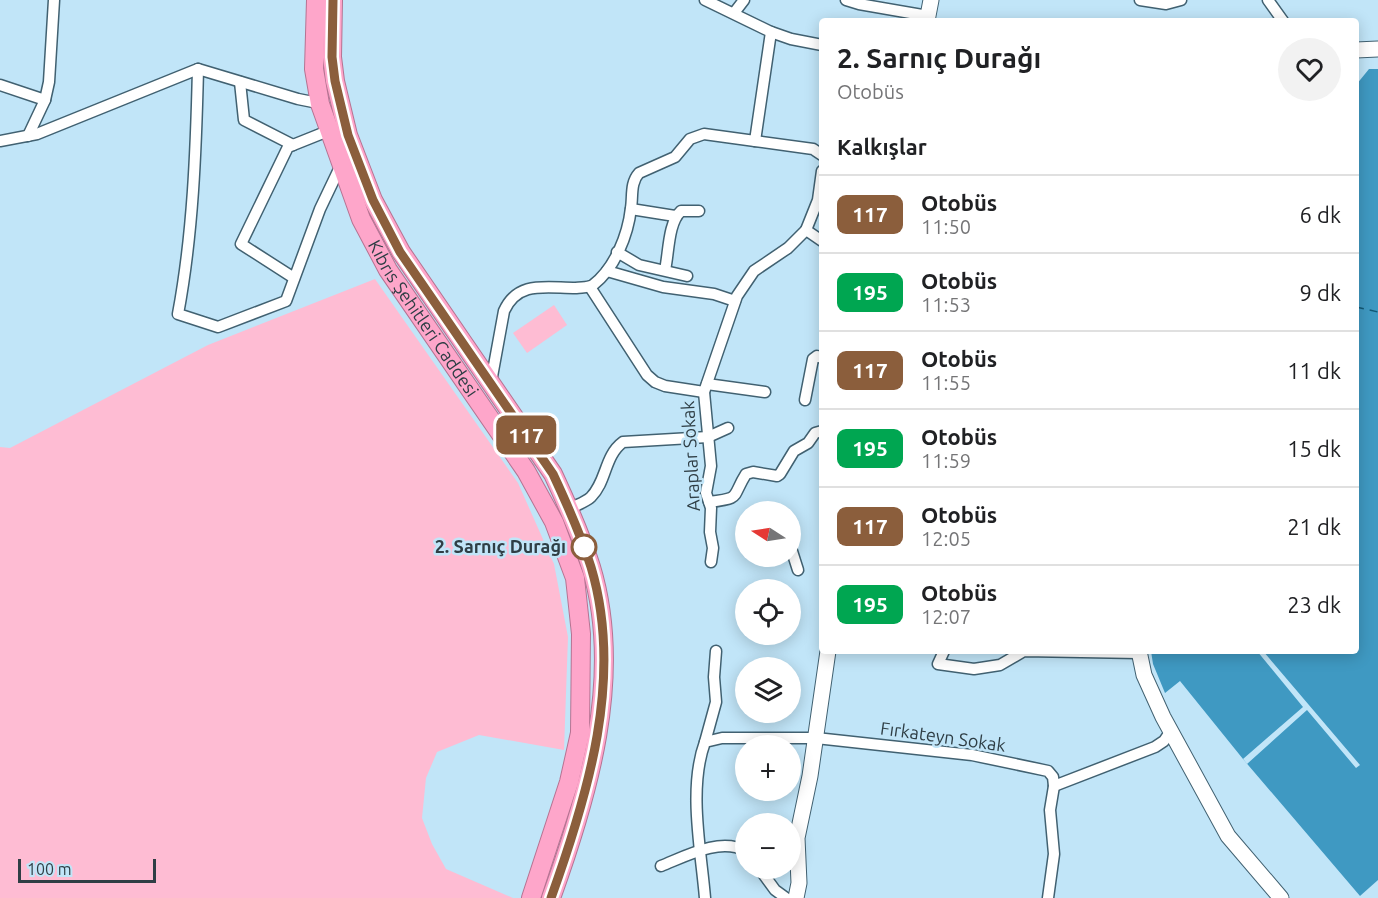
<!DOCTYPE html>
<html lang="tr">
<meta charset="utf-8">
<style>
:root{--surface:#fff;--page:#f2f2f2;--text:#202124;--muted:#757577;--line:#e0e0e0}
body{margin:0;font-family:Ubuntu,sans-serif;background:var(--page);color:var(--text);height:100vh;display:flex;flex-direction:column;font-size:22px;white-space:nowrap}
*{box-sizing:border-box;margin:0}
p{font-size:20px;color:var(--muted)}
.icon{flex:none;width:33px;height:33px;fill:none;stroke:currentColor;stroke-width:2;stroke-linecap:round;stroke-linejoin:round}
.map{position:relative;flex:1;overflow:hidden}
.panel{position:absolute;left:819px;top:18px;width:540px;height:636px;display:flex;flex-direction:column;background:var(--surface);border-radius:6px;box-shadow:0 3px 15px #0003}
.panel>*{flex:none}
.badge{padding:0 12px;border-radius:9px;font-size:21px;line-height:39px}
.needle{width:39px;rotate:282deg}
.fabs{position:absolute;left:735px;top:501px;display:grid;gap:12px}
.fabs a{display:grid;place-items:center;width:66px;height:66px;border-radius:50%;background:var(--surface);box-shadow:0 3px 15px #0003;font-size:30px}
.scale{position:absolute;left:18px;bottom:15px;width:138px;box-sizing:border-box;padding-left:6px;border:3px solid #2f3e45;border-top:0;font-size:16px;line-height:21px;white-space:nowrap;color:#2f3e45;-webkit-text-stroke:4px #c1e5f8;paint-order:stroke}
.map>.badge{position:absolute;translate:-50% -50%;box-shadow:0 0 0 3px #fff}
h2{padding:0 18px;font-size:22px;line-height:54px}
.round{display:grid;place-items:center;flex:none;width:63px;height:63px;border-radius:32px;background:var(--page)}
.head{display:flex;align-items:center;justify-content:space-between;height:102px;padding:0 18px}
h1{font-size:28px;font-weight:700;line-height:45px}
ul{padding:0;list-style:none}
li{display:flex;align-items:center;gap:18px;height:78px;padding:0 18px;border-top:2px solid var(--line)}
li div{flex:1}
li b{display:block;font-size:22px}
li em{font-style:normal}
li .badge{min-width:66px;font-weight:700;text-align:center}
.map>svg:first-child{display:block}
</style>
<div class="map">
<svg width="1378" height="898" viewBox="0 0 1378 898">
<rect width="100%" height="100%" fill="#c1e5f8"/>
<g fill="#febcd3">
<polygon points="375,279 518,483 554,564 568,637 564,750 479,735 437,752 426,778 422,818 432,844 446,869 513,898 0,898 0,447 10,448 208,345"/>
<polygon points="554,305 567,325 527,353 513,333"/>
</g>
<polygon fill="#3f99c2" points="1369,69 1378,69 1378,880 1360,896 1243,759 1180,681 1165,693 1153,664 1151,651 1356,651 1356,85"/>
<polygon fill="#c1e5f8" points="1257,651 1263,651 1360,765 1356,768 1307,710 1247,764 1243,759 1303,707"/>
<g fill="none" stroke-linecap="round" stroke-linejoin="round">
<polyline stroke="#135976" stroke-width="1.5" stroke-dasharray="8 6" stroke-linecap="butt" points="1356,307 1378,312"/>
<g stroke="#416171" stroke-width="13">
<g id="minor">
<polyline points="846,0 859,4 928,16"/>
<polyline points="1140,0 1166,4 1181,0"/>
<polyline points="1268,0 1283,21"/>
<polyline points="734,13 744,0"/>
<polyline points="771,32 791,39 822,45"/>
<path d="M198 69C196 151 193 234 178 314L218 327 286 301 320 209 341 165"/>
<polyline points="240,82 244,120 293,145"/>
<polyline points="0,85 45,100"/>
<polyline points="28,136 45,100 49,82 54,0"/>
<polyline points="0,141 37,134 198,69 298,99 323,104"/>
<polyline points="755,141 813,149 822,155"/>
<polyline points="631,209 675,216"/>
<polyline points="806,230 822,241"/>
<polyline points="617,252 639,265 687,276"/>
<path d="M665 270C669 252 668 223 681 211H699"/>
<polyline points="607,271 663,287 714,294 735,301"/>
<polyline points="294,278 241,244 288,147 328,131"/>
<polyline points="590,287 647,375 655,382 665,386 704,392"/>
<path d="M491 382 504 311C518 280 546 288 576 288 582 287 588 288 593 285 615 268 628 235 631 208 633 196 630 183 639 173L675 157 690 139 704 134 755 141 771 32 705 0"/>
<polyline points="707,384 765,392"/>
<polyline points="805,400 813,359 817,356 822,358"/>
<path d="M709 502C742 498 731 498 746 474L753 472 777 476 780 474 794 451 808 443 815 433 822 431"/>
<path d="M569 509C576 505 586 502 591 497 607 481 604 456 623 442L708 437 728 428"/>
<polyline points="790,545 798,570"/>
<polyline points="711,562 713,548 710,532 711,508 706,493 711,466 704,392 737,296 754,271 788,248 806,230 818,200 822,171"/>
<polyline points="944,651 938,664 974,669 1000,665 1024,651 1139,653"/>
<polyline points="705,742 716,702 714,677 716,651"/>
<path d="M661 866C686 856 720 837 746 851"/>
<polyline points="759,868 775,890 786,898"/>
<path d="M705 898C701 850 688 788 705 742L722 738H816L972 755 1048 771 1053 777 1054 786 1155 747 1164 741 1170 732"/>
<polyline points="1048,898 1054,854 1050,810 1054,786"/>
</g>
</g>
<g stroke="#416171" stroke-width="17">
<g id="secondary">
<polyline points="927,21 931,0"/>
<polyline points="1356,50 1378,49"/>
<polyline points="1139,651 1144,675 1163,717 1228,836 1281,898"/>
<polyline points="796,898 799,883 797,838 810,776 828,651"/>
</g>
</g>
<g stroke="#b67392" stroke-width="20">
<g id="trunk">
<path id="s1" d="M316 0 314 69 320 104 361 219 388 270 526 471 554 522 575 578 581 634 580 733 569 782 531 898"/>
<path d="M333 0 332 57 335 81 348 135 373 200 401 252 553 474C567 504 581 535 591 567 624 676 588 796 551 898"/>
</g>
</g>
<use href="#minor" stroke="#fff" stroke-width="10"/>
<use href="#secondary" stroke="#fff" stroke-width="15"/>
<use href="#trunk" stroke="#fea6ca" stroke-width="18"/>
</g>
<g fill="none" stroke-linecap="round" stroke-linejoin="round">
<g stroke="#fff" stroke-width="14">
<path id="line" d="M333 0 332 57 335 81 348 135 373 200 400 252 553 474C567 504 581 535 591 567 624 677 588 795 551 898"/>
</g>
<use href="#line" stroke="#8b5e3c" stroke-width="9"/>
</g>
<circle fill="#fff" stroke="#8b5e3c" stroke-width="3" cx="584" cy="547" r="12"/>
<g text-anchor="middle" stroke-width="5" stroke-linejoin="round" paint-order="stroke">
<g font-size="18" fill="#2f3e45" stroke="#c1e5f8">
<text dy="6" stroke="none"><textPath href="#s1" startOffset="344">Kıbrıs Şehitleri Caddesi</textPath></text>
<text transform="translate(691 456) rotate(-93)" y="6">Araplar Sokak</text>
<text transform="translate(943 737) rotate(8)" y="6">Fırkateyn Sokak</text>
</g>
<g font-size="18" font-weight="bold" fill="#2f3e45" stroke="#c1e5f8" text-anchor="end">
<text x="566" y="553">2. Sarnıç Durağı</text>
</g>
</g>
</svg>
<div class="fabs">
<a><svg class="needle" viewBox="-14 -14 28 28"><path d="M0-13l5 13h-10z" fill="#e53935"/><path d="M0 13l5-13h-10z" fill="#757577"/></svg></a>
<a><svg class="icon" aria-label="locate" viewBox="0 0 24 24"><circle cx="12" cy="12" r="6"/><path d="M12 2v4M12 18v4M2 12h4M18 12h4"/></svg></a>
<a><svg class="icon" aria-label="layers" viewBox="0 0 24 24"><path d="M12 4l9 5-9 5-9-5zM3 14l9 5 9-5"/></svg></a>
<a>+</a>
<a>−</a>
</div>
<div class="scale">100 m</div>
<b class="badge" style="left:526px;top:435px;background:#8b5e3c;color:#fff">117</b>
<section class="panel">
<div class="head"><div><h1>2. Sarnıç Durağı</h1><p>Otobüs</p></div><a class="round"><svg class="icon" aria-label="heart" viewBox="0 0 24 24"><path d="M12 20l-8-8c-3-5 5-10 8-4 3-6 11-1 8 4z"/></svg></a></div>
<h2>Kalkışlar</h2>
<ul>
<li><span class="badge" style="background:#8b5e3c;color:#fff">117</span><div><b>Otobüs</b><p>11:50</p></div><em>6 dk</em></li>
<li><span class="badge" style="background:#00a651;color:#fff">195</span><div><b>Otobüs</b><p>11:53</p></div><em>9 dk</em></li>
<li><span class="badge" style="background:#8b5e3c;color:#fff">117</span><div><b>Otobüs</b><p>11:55</p></div><em>11 dk</em></li>
<li><span class="badge" style="background:#00a651;color:#fff">195</span><div><b>Otobüs</b><p>11:59</p></div><em>15 dk</em></li>
<li><span class="badge" style="background:#8b5e3c;color:#fff">117</span><div><b>Otobüs</b><p>12:05</p></div><em>21 dk</em></li>
<li><span class="badge" style="background:#00a651;color:#fff">195</span><div><b>Otobüs</b><p>12:07</p></div><em>23 dk</em></li>
</ul>
</section>
</div>
